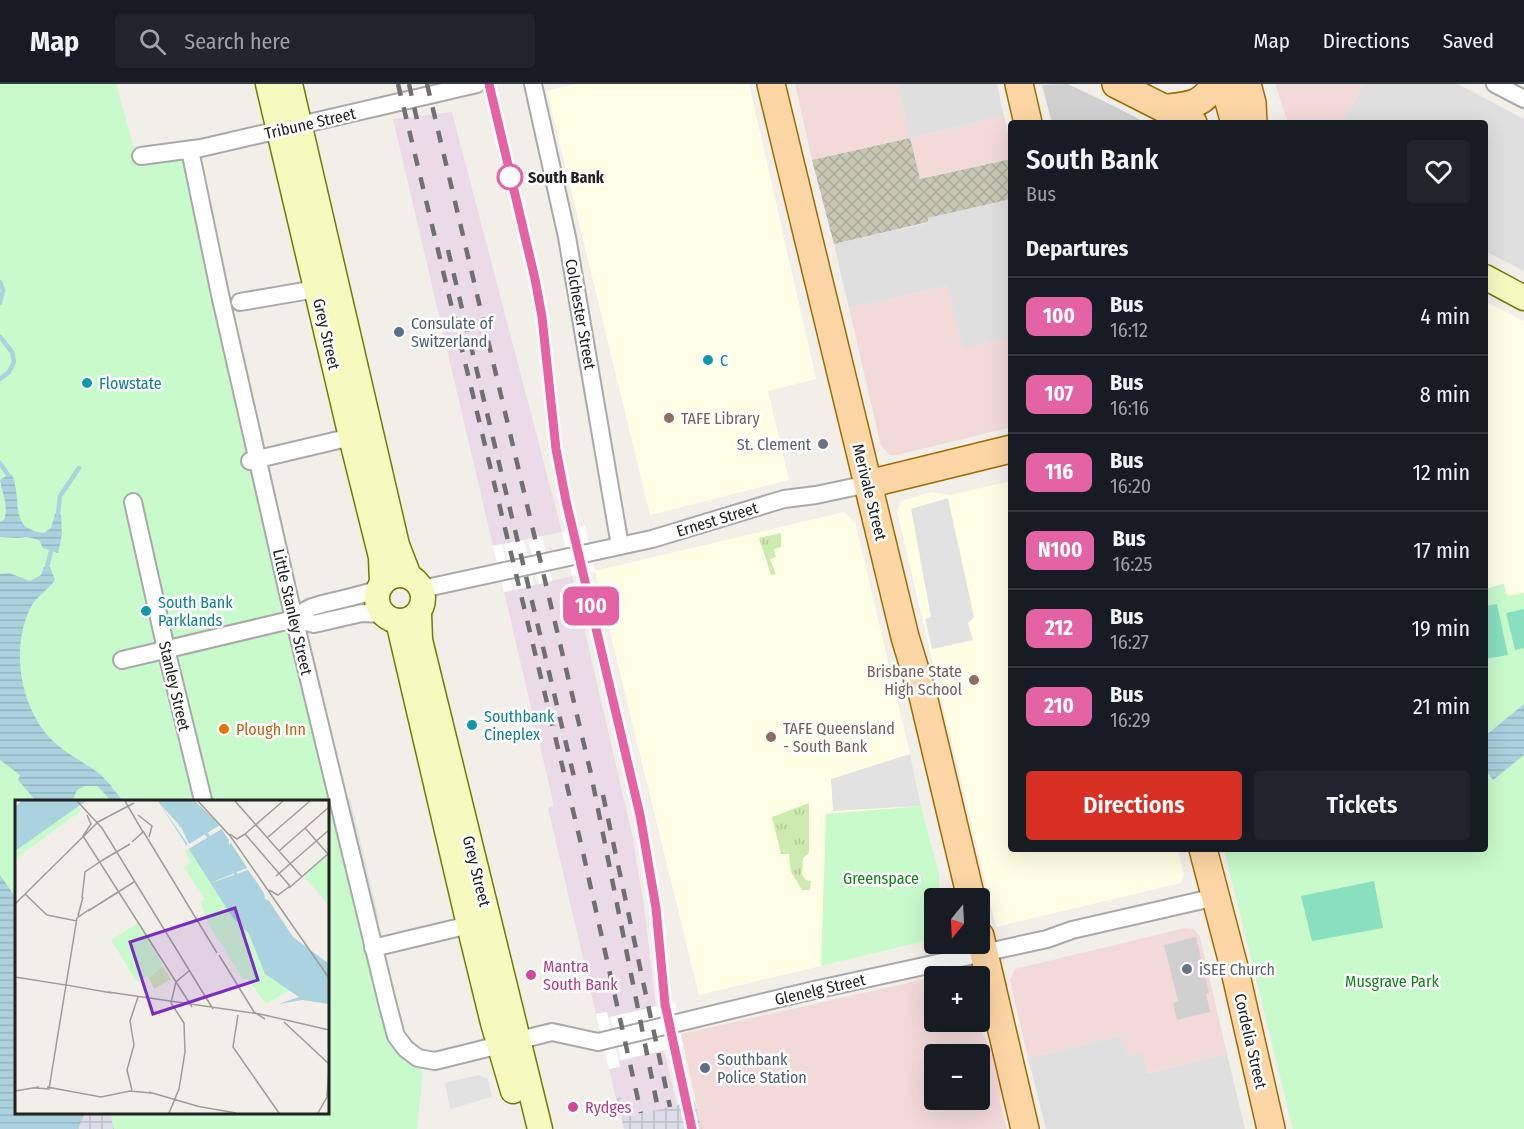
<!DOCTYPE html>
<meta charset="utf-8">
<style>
:root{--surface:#171b24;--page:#20242c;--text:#f1f3f6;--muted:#9ea1a6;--line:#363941;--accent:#d93025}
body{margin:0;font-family:"Fira Sans Condensed",sans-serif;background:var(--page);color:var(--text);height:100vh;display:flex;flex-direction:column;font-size:22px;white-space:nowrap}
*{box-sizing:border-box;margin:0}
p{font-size:20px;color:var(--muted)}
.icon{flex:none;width:33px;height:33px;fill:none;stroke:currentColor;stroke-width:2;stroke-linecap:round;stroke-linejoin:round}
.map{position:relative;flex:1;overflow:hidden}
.sheet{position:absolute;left:1008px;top:36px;width:480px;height:732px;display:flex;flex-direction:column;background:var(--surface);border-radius:6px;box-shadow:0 6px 24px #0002}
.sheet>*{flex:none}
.badge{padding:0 12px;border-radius:9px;font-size:21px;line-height:39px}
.needle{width:39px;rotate:198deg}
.controls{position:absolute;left:924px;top:804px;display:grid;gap:12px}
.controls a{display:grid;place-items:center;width:66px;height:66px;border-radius:6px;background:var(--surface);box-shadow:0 6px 24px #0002;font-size:30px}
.map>.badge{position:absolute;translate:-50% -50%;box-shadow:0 0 0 3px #fff}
h2{padding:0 18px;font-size:22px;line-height:54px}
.round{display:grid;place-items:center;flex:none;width:63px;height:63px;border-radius:6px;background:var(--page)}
.overview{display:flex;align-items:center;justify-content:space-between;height:102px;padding:0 18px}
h1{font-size:28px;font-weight:600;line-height:45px}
.cta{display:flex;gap:12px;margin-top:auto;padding:12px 18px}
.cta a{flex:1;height:69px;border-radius:6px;background:var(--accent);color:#fff;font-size:24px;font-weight:600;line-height:69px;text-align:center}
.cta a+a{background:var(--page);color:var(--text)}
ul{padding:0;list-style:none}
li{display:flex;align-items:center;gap:18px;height:78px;padding:0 18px;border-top:2px solid var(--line)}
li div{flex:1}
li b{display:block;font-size:22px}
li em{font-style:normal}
li .badge{min-width:66px;font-weight:700;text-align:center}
header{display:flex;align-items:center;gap:36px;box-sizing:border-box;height:84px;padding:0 30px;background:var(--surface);border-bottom:2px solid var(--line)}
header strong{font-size:28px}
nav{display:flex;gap:33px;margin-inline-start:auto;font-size:21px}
.search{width:420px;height:54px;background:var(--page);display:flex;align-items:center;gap:15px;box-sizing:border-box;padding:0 21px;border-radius:6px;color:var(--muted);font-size:22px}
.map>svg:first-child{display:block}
</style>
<header>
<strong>Map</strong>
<div class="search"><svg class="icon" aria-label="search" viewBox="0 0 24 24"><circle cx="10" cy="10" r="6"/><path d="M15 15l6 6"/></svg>Search here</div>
<nav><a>Map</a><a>Directions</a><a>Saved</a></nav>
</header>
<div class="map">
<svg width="1524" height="1045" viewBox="0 0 1524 1045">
<defs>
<pattern id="construction-cross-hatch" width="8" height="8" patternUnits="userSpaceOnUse" patternTransform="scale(1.5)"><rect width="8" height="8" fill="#c7c7b4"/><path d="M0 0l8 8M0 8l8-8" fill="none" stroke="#abab9a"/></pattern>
<pattern id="grass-tufts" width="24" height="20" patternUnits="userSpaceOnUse" patternTransform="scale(1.5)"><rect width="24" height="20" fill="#cdebb0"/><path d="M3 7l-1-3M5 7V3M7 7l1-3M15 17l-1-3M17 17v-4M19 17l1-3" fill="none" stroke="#b0c997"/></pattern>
<pattern id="plaza-grid" width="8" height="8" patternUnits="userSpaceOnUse" patternTransform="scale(1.5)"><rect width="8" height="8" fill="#dddde8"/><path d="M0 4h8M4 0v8" fill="none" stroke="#bdbdc7"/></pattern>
<pattern id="water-rules" width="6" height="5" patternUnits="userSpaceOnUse" patternTransform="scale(1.5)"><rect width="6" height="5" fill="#aad3df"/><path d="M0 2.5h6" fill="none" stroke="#92b5bf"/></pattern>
</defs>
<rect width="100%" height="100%" fill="#f2efe9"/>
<g fill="#e0dfdf">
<polygon points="898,0 997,0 1004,32 910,54"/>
<polygon points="1363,0 1458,0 1524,35 1524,187 1485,167 1485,39 1342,39"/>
<polygon points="1011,115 1011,254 963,266 947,202 849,224 834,160 928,139 928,134"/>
<polygon points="1122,951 1128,971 1142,967 1148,989 1227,970 1245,1045 1046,1045 1028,974"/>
</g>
<g fill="#f2dad9" fill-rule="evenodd">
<polygon points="795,0 898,0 910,54 1004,32 1011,60 1011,75 920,95 909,54 812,76"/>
<polygon points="1275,0 1363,0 1342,39 1288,39"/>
<polygon points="947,202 963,265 1011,253 1011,343 897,371 890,371 881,362 849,224"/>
<polygon points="1185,844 1194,845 1200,853 1227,970 1147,989 1142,968 1127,971 1122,951 1028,974 1010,896 1015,885"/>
<path d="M934 893V938H980V935L983 951 998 978 1002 995 1000 1015 1007 1045H702L681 950ZM934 970H980V1016H934Z"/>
</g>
<g fill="#ffffe5">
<polygon points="575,0 749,0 816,295 768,307 789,396 650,431 547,7"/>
<polygon points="1485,217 1524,237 1524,509 1507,513 1503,500 1485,505"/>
<polygon points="1011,397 1011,765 1178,765 1184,791 1180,799 996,843 897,428 902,417 931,408 950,411"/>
<polygon points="844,428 855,438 910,670 921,722 939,789 940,814 934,814 934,855 699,911 595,487"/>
</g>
<g fill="#d0d0d0">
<polygon points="1068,0 1116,23 1146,39 1052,39 1042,1"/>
<polygon points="1196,853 1209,909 1206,910 1210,928 1177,936 1173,919 1178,917 1164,861"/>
</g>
<g fill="#ebdbe8">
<polygon points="452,28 562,448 493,462 393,35"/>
<polygon points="572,492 632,750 644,821 656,923 608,934 607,928 596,930 548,724 554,722 504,508"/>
<polygon points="664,966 677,1021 626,1033 621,1014 616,1015 609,985 620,983 619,977"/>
</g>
<polygon fill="url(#construction-cross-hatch)" points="910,54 920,95 1011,75 1011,115 928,134 928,138 834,160 812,76"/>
<g fill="url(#grass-tufts)">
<polygon points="781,449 781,463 774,465 776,473 770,475 776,490 771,491 759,454"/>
<polygon points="809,719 809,769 803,774 802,791 806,796 811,797 810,806 802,806 791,788 789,770 781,770 772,733"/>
</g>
<g fill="#c8facc">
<polygon points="0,0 116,0 137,75 190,66 396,952 424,976 417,1045 78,1045 85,1029 327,1028 327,718 16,718 16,814 0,791"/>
<polygon points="1504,500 1507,512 1524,509 1524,1045 1293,1045 1224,765 1485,765 1485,505"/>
<polygon points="921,722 939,789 940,814 934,814 934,855 821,882 826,730"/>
</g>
<g fill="#88e0be">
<polygon points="1497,520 1508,571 1485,575 1485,522"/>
<polygon points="1524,525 1524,564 1515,566 1506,529"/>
<polygon points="1374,797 1383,844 1312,857 1301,812"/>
</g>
<g fill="#e2e2e2">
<polygon points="948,414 974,533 968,539 973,556 932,565 925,535 931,533 911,425"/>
<polygon points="910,670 921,722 833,727 831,695"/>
<polygon points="350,714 379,835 375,835 346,715"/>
<polygon points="479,991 488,995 492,1013 450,1025 445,999"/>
</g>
<g fill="url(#plaza-grid)">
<polygon points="621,1013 626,1033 695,1017 702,1045 624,1045 616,1015"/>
<polygon points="85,1029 110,1029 114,1045 78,1045"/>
</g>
<g fill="url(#water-rules)">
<path d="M8 391H12C23 415 7 445 44 449L51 444 55 430 61 431 62 450 58 469 43 464 39 456 27 453 17 454 0 453V438L4 436C9 423 2 408 0 396Z"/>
<path d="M44 483H50L55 496C48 506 37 512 31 523 10 563 20 624 52 656 66 670 84 678 100 690 109 698 116 709 124 718H109L107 712 97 702H85L77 706 72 718H37L18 696 20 691 0 676V490L9 489 30 497 41 491Z"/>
<polygon points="1524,620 1524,671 1493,696 1485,686 1485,652"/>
<polygon points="0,791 16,814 16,1028 85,1029 78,1045 0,1045"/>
</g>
<g fill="#fff">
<polygon points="585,442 595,487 572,492 562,448"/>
<polygon points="542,452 552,497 539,500 528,455"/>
<polygon points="524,456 534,501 515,506 504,460"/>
<polygon points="502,460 513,506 504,508 493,462"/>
<polygon points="675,918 683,962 621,976 610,933"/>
<polygon points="607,928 620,983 609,985 596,930"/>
</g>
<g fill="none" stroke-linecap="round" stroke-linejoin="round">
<g stroke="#aad3df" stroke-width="4.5">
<polyline points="0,198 3,206 0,219"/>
<polyline points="0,253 12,268 14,278 9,288 0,295"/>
<polyline points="0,379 8,391"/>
<polyline points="58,430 60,412 79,384"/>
<polyline points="47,483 51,467"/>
</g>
<g stroke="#a9a9a9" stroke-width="20">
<g id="street">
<polyline points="533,0 567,153 620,462"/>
<polyline points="1495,0 1524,15"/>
<polyline points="190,66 221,215 288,509 387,918 396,952 406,965 418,974 435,977 552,948 598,958 810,907 1047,855 1072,846 1216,813"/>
<polyline points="141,72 201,64 477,0"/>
<polyline points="240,218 316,205"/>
<polyline points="250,377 351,353"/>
<polyline points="133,418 166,565 203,716"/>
<polyline points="422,505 652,455 784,415 816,411 868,400"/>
<polyline points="294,535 314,540 362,529 384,530"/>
<path d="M122 576 286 537C296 534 303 527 312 523 334 516 357 513 379 505"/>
<polyline points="373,864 469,841"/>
</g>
</g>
<g stroke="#707d05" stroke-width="27">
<g id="secondary">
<polyline points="268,0 351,353 381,473 382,500"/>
<polyline points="290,0 397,461 409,492"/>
<polyline points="1485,193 1524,214"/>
<circle cx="400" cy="514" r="23"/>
<polyline points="419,529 420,556 540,1045"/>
<polyline points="398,537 469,841 493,939 513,1007"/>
</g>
</g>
<g stroke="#a06b00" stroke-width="30">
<g id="primary">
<polyline points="771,0 905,553 923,612 971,814"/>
<polyline points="1019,0 1028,39"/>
<polyline points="1116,0 1193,39"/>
<polyline points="1224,0 1235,39"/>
<polyline points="1247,0 1252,19 1253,39"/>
<path d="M1167 24C1188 22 1204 21 1214 0"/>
<polyline points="868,400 1011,365"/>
<polyline points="1203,765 1235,887 1271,1045"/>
<polyline points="980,852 1025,1045"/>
</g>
</g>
<use href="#street" stroke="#fff" stroke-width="16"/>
<use href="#secondary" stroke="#f7fabf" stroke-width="24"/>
<use href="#primary" stroke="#fcd6a4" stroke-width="27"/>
<g stroke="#707070" stroke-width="4.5" stroke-dasharray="12 12" stroke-linecap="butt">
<polyline points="398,0 582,764 641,1029"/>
<polyline points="409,0 418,40"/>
<polyline points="427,0 591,690 658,1025"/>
<polyline points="448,166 575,697"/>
<polyline points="603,711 670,1023"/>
</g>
</g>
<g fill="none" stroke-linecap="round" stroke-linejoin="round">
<g stroke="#fff" stroke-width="14">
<polyline id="line" points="489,0 535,195 542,233 556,365 566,417 640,731 656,824 665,920 692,1045"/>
</g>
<use href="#line" stroke="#e463a4" stroke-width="9"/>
</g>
<circle fill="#fff" stroke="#e463a4" stroke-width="3" cx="510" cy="93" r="12"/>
<g fill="#5c6f8a" stroke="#fff" stroke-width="2">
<circle cx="399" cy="248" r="6"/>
<circle cx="705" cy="984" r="6"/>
</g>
<g fill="#0f9aa8" stroke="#fff" stroke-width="2">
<circle cx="708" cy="276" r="6"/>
<circle cx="87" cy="299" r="6"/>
<circle cx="146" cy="527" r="6"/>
<circle cx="472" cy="641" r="6"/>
</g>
<g fill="#8d6e63" stroke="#fff" stroke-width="2">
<circle cx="669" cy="334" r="6"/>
<circle cx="974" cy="596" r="6"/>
<circle cx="771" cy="653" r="6"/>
</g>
<g fill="#6b7280" stroke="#fff" stroke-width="2">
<circle cx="823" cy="360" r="6"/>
<circle cx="1187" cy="885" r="6"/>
</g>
<circle fill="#e8710a" stroke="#fff" stroke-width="2" cx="224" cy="645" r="6"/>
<g fill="#d1479c" stroke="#fff" stroke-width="2">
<circle cx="531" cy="891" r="6"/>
<circle cx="573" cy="1023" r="6"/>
</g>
<g text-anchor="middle" stroke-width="5" stroke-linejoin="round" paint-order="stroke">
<g font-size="16" fill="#222" stroke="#fff">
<text transform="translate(310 39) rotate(-13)" y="6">Tribune Street</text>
<text transform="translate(581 230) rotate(80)" y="6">Colchester Street</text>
<text transform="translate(327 250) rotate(77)" y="6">Grey Street</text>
<text transform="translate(870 408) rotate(76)" y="6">Merivale Street</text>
<text transform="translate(717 435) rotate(-17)" y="6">Ernest Street</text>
<text transform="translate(293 528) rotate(77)" y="6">Little Stanley Street</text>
<text transform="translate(175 602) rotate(77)" y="6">Stanley Street</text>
<text transform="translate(477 787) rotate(76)" y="6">Grey Street</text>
<text transform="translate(820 905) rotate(-13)" y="6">Glenelg Street</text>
<text transform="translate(1251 957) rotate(77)" y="6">Cordelia Street</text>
</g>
<g font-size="16" font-weight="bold" fill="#222" stroke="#fff" text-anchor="start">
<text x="528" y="99">South Bank</text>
</g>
<g font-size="16" fill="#4e5e75" stroke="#fff" text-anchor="start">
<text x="411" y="245">Consulate of<tspan x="411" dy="18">Switzerland</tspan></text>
<text x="717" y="981">Southbank<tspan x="717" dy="18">Police Station</tspan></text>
</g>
<g font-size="16" fill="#0d838f" stroke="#fff" text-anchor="start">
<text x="720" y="282">C</text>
<text x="99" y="305">Flowstate</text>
<text x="158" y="524">South Bank<tspan x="158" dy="18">Parklands</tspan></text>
<text x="484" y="638">Southbank<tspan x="484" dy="18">Cineplex</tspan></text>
</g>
<g font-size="16" fill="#785e54" stroke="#fff" text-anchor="start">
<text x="681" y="340">TAFE Library</text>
<text x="962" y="593" text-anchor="end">Brisbane State<tspan x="962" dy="18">High School</tspan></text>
<text x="783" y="650">TAFE Queensland<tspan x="783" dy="18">- South Bank</tspan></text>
</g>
<g font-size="16" fill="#5b616d" stroke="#fff" text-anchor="end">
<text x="811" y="366">St. Clement</text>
<text x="1199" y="891" text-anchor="start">iSEE Church</text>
</g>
<g font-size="16" fill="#c56008" stroke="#fff" text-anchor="start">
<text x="236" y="651">Plough Inn</text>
</g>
<g font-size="16" fill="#0c8416" stroke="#fff">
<text x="881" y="800">Greenspace</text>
<text x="1392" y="903">Musgrave Park</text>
</g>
<g font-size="16" fill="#b23c85" stroke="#fff" text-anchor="start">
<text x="543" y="888">Mantra<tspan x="543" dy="18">South Bank</tspan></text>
<text x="585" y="1029">Rydges</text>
</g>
</g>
<g transform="translate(15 716)">
<rect width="314" height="314" fill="#f2efe9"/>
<path d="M147 166 156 179 139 189 134 178Z" fill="#cdebb0"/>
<path d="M62 6 66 11 0 59V51L8 44ZM175 48 218 118 234 134 251 173 274 190 251 204 232 178 228 179 192 122 186 102 189 99 169 67 176 62 170 51ZM313 55V105L289 76ZM123 123 147 163 142 172 122 182 96 140Z" fill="#c8facc"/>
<path d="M6 1H71L0 51V7ZM143 1H188L278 137 313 163V204L288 200 263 204 284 197 250 174 234 134 218 118Z" fill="#aad3df"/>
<path d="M180 1H189L214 25 240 64 258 102 250 99 248 90 233 70 193 84 234 67 215 39V45L213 43 215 38 208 28 172 50V43L145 4 166 27 174 44 205 25Z" fill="#f2efe9"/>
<path fill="none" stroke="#aad3df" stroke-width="3" d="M161 1 166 27M163 1 195 38 212 42 213 58 257 148 271 168 298 188 314 192M0 27 35 1M0 29 39 1M222 78 211 88 210 96 237 112M243 122 270 142V166"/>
<path fill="none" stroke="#9f9d99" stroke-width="1.5" d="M62 1 87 28 198 209M110 1 128 32 117 42M183 1 216 37 314 178M220 1 287 77M72 15 76 24 68 36 177 207M123 15 137 26 134 37M81 23 119 3M290 28 313 54M128 31 202 153M215 34 222 39 230 34M230 34 275 86M230 34 268 1M252 38 295 1M264 51 314 7M86 61 115 44M261 76 314 30M274 88 314 53M254 90 263 95 275 86M10 94 32 115 62 121M67 98 70 72 86 61M0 104 83 22M75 109 62 118 51 185 97 193M73 111 119 82M63 116 68 97M204 155 239 212 250 219M0 177 51 185 34 289 21 288M93 192 245 214 314 230M156 203 161 182 174 171M223 215 218 247 264 313M269 222 314 264M32 287 86 297 115 291 136 293M117 290 112 270 119 245 115 221 123 197M0 291 24 287M134 292 182 306M181 306 221 313M154 313 164 289 170 252 169 223 156 203M303 313 312 297 314 266"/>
<path fill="#7b2cbf" fill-opacity="0.15" stroke="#7b2cbf" stroke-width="3" d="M220 108 243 180 138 214 115 142Z"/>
<rect width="314" height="314" fill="none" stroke="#222" stroke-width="3"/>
</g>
</svg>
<div class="controls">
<a><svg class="needle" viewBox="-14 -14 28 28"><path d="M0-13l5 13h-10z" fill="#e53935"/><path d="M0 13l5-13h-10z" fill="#9ea1a6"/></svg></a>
<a>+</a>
<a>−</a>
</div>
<b class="badge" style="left:591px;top:522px;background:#e463a4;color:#fff">100</b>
<section class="sheet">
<div class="overview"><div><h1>South Bank</h1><p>Bus</p></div><a class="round"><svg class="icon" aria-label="heart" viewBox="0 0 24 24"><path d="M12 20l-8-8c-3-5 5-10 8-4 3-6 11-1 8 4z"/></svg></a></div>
<h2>Departures</h2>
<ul>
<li><span class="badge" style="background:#e463a4;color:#fff">100</span><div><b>Bus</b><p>16:12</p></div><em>4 min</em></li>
<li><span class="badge" style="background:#e463a4;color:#fff">107</span><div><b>Bus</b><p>16:16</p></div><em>8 min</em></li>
<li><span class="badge" style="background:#e463a4;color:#fff">116</span><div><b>Bus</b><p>16:20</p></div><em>12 min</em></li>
<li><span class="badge" style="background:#e463a4;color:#fff">N100</span><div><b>Bus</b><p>16:25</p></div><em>17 min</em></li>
<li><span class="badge" style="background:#e463a4;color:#fff">212</span><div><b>Bus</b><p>16:27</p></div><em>19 min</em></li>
<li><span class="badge" style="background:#e463a4;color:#fff">210</span><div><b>Bus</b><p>16:29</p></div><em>21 min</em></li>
</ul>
<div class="cta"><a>Directions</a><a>Tickets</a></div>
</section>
</div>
